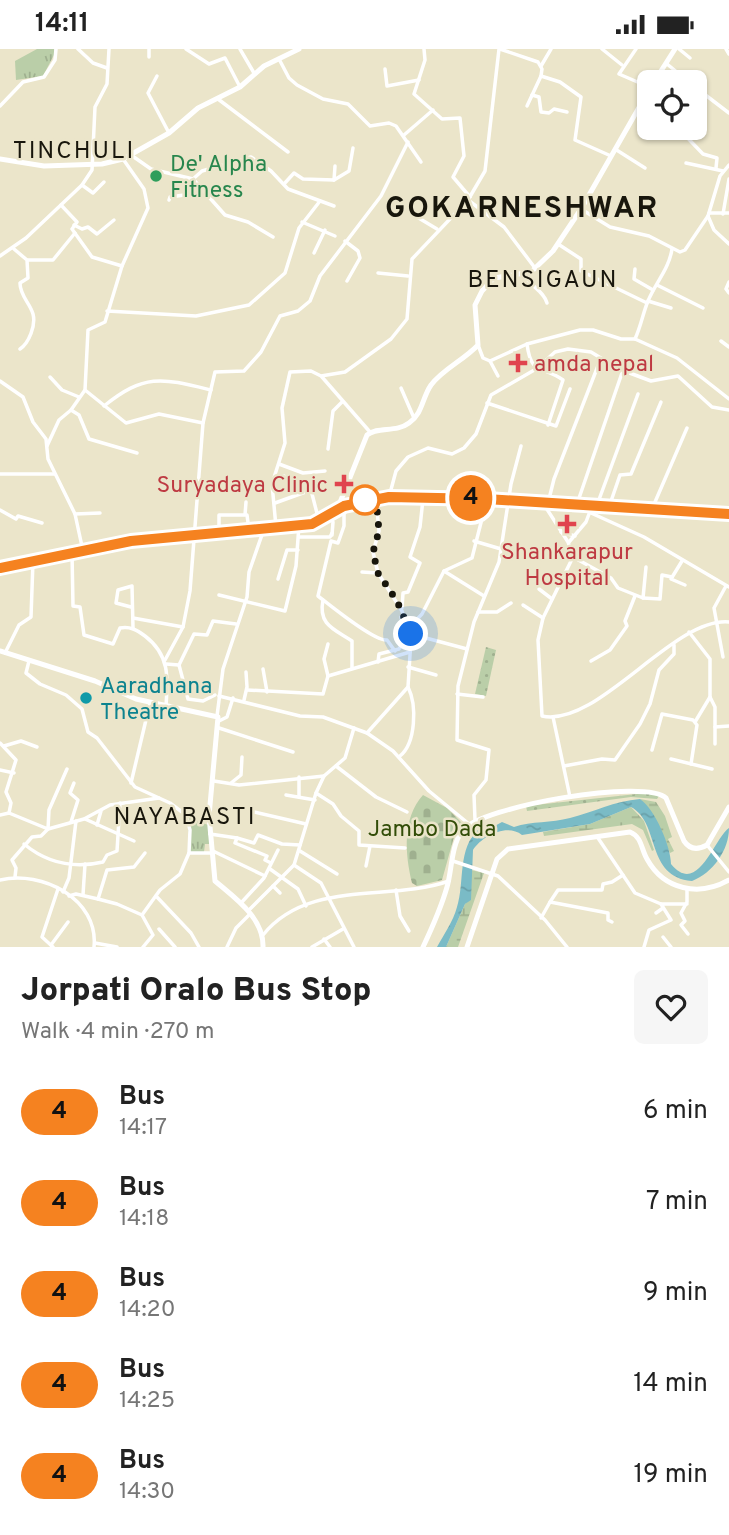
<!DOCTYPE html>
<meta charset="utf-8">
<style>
:root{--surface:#fff;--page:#f6f6f6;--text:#222;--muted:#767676}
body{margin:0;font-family:Overpass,sans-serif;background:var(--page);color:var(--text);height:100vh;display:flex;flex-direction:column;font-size:26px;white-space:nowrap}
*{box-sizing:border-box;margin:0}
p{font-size:23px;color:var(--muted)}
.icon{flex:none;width:38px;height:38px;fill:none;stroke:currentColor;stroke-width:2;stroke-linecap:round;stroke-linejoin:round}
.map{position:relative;height:898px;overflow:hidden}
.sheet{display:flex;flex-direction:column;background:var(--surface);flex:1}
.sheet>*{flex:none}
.badge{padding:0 14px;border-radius:23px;font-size:24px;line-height:46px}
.controls{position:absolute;left:637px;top:21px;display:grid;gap:14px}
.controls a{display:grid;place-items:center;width:70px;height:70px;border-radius:10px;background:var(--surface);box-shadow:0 2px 5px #0004;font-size:35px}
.you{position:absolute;width:35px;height:35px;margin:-18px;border:5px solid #fff;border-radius:50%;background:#1a73e8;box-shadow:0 0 0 10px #1a73e833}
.map>.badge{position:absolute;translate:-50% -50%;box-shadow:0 0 0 4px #fff}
.round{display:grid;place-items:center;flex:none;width:74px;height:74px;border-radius:10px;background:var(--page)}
.head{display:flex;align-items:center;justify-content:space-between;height:119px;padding:0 21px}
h1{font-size:33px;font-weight:800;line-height:52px}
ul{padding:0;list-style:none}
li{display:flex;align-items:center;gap:21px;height:91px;padding:0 21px}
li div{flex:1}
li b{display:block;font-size:26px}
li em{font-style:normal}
li .badge{min-width:77px;font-weight:700;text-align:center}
.status{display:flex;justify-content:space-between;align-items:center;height:49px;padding:0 35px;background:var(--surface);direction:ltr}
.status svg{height:19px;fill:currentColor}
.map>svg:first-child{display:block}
</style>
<div class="status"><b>14:11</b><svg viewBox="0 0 49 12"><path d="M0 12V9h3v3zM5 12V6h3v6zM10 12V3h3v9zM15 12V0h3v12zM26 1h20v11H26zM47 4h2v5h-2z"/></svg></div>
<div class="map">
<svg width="729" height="898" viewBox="0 0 729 898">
<defs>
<pattern id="grass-dots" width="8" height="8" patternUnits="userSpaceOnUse" patternTransform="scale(1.75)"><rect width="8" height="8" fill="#bacea8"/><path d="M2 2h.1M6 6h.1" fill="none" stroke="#9fb08f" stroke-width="1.8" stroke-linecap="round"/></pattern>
<pattern id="wetland-marsh" width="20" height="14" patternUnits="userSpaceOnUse" patternTransform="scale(1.75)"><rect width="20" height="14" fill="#bacea8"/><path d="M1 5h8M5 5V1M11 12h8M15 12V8" fill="none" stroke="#9fb08f"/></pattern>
<pattern id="cemetery-stones" width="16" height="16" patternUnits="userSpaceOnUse" patternTransform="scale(1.75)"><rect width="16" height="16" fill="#bacea8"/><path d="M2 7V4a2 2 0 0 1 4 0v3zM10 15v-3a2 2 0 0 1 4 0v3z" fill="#9fb08f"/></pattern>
<pattern id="park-tufts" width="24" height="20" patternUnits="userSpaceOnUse" patternTransform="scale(1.75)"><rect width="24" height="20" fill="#bacea8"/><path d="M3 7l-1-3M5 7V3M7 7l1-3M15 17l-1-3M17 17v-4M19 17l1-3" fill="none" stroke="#9fb08f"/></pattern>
<pattern id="water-ripples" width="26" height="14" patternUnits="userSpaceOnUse" patternTransform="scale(1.75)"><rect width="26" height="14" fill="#7abbc6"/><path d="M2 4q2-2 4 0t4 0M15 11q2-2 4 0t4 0" fill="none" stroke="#69a0a9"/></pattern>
</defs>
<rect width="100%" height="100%" fill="#ebe5ca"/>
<g fill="url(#grass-dots)">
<polygon points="486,598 496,601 486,647 475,645"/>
<polygon points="646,744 659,747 657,750 631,748 527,762 526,757"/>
</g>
<g fill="url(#wetland-marsh)">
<polygon points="640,750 656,753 665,767 672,788 668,790 674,802 670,804 648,759"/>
<polygon points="631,758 644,772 654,801 652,802 643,781 632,775 544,787 543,783 590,775"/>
<polygon points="471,821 484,824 458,898 446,898 465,855 471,849"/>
</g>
<path fill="url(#cemetery-stones)" d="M423 746 447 759 462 774 454 788 442 831 417 837 412 834C405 805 402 769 423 746Z"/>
<g fill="url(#park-tufts)">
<polygon points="37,0 54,0 54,6 43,27 16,31 15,12"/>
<polygon points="186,767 208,776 210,795 205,795 204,803 189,804 190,792"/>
</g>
<path fill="url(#water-ripples)" d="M640 750C655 760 671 798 671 815 698 848 714 789 729 779 729 801 713 824 692 832 645 828 661 774 631 758L590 775 522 786C507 774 482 787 473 801L471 851 465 855 446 898H437C444 885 453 873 457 858 465 833 457 799 479 780L491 779 502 773 514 778C532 772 551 774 570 769 594 763 614 752 640 750Z"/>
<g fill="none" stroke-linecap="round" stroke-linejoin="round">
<g stroke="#fff" stroke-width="3.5">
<polyline points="78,0 93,14 107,19"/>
<polyline points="149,0 149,8"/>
<polyline points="186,0 209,15 225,9 240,38"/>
<polyline points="240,0 254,24"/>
<polyline points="424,0 425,11 414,45 442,70 460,69 464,107 453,128 470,148"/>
<polyline points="500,0 538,13 542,20 541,27 560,33 581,48 575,91 611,107"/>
<polyline points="602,0 622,16"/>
<polyline points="636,0 619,25 649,38"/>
<polyline points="679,0 690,9"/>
<polyline points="726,0 729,5"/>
<polyline points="279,10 289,29 297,36 323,50 348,55 370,77 389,74 396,77 421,113"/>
<polyline points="667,15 689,33"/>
<polyline points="541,17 551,0"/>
<polyline points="385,20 387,37 419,31"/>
<polyline points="157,27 148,44 169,84"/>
<polyline points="695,38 729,64"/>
<polyline points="532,46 539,48 541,63 549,64 554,60 567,63"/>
<polyline points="218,50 288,103"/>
<polyline points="0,57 23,33 44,28 55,11 56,0"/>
<polyline points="527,57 541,27"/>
<polyline points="678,79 703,105 717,109 716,119"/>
<polyline points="404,86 433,61"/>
<polyline points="615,100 645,119"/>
<polyline points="131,106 151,120 193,130 225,166 248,173 273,188"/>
<polyline points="686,114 723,122"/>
<polyline points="729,116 720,127 708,167 714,181 729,195"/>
<polyline points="193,130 202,122 251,108 271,122 288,140 334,157"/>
<polyline points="334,131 349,122 353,99"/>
<polyline points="284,135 294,124 303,130 334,131 335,117"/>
<polyline points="82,136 93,144 104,133"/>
<polyline points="169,151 170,148 191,145 198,136"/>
<polyline points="468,151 504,178 535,219"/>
<polyline points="61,156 77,173 72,180 92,208 122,217"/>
<polyline points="581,160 610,178 649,187 680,203 685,201 708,167"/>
<polyline points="709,164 729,164"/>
<polyline points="412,165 437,180"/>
<polyline points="723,165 729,130"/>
<polyline points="302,173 335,187"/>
<polyline points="74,176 82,180 88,178 97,185 114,171"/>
<polyline points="345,192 358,202 360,209 347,232"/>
<polyline points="558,195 581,210 581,222 647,254"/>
<path d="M14 200 27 211 28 229 20 234C20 247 30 254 33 265 36 276 29 294 20 300"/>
<polyline points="314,204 325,181"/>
<polyline points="0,207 26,189 82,136 92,121 95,58 107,35 109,0"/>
<polyline points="28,211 53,211 75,184"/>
<polyline points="635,220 634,230 653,241"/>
<polyline points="378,224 408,227"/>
<path d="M524 226C530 237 544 242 547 254"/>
<polyline points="729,233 726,240 729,244"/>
<polyline points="657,236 703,259"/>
<polyline points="648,252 671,259"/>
<polyline points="107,262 196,267 249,256 285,224 299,179 320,152"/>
<path d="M635 290C641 277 643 264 648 252 656 233 669 220 672 200"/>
<polyline points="721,292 729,298"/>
<path d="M527 295C531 327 542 316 563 331L548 376"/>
<polyline points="478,296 483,309 490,312 527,295 580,281 593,281 621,290 635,290 677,309 729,350"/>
<polyline points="490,312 498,327"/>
<polyline points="50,328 62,341 79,348"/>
<polyline points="322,328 370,383"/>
<polyline points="0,332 23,348 33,373 46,390 48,410 75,465 83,502"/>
<polyline points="401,339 414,369"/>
<polyline points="85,341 126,374 159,365 203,374"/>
<polyline points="487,354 556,377 570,340"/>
<path d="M104 357C145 324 162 329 211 341"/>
<polyline points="71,361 79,366 89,390 137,404"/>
<polyline points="47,397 59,371 71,361 85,341 88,281 105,273 122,217 148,159 144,140 123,110"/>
<polyline points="328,400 333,362 342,353"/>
<polyline points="279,415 303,424 325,422"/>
<polyline points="0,425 54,425"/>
<polyline points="276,427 284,427"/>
<polyline points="389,448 396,422 408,408 428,399 452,405 464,399 476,385 491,346 536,320 555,303 568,300 591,303 619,320 651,332 678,327 712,358 729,361"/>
<polyline points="275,454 311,441 319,472"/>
<path d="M543 454 568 493 573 508 543 569 538 591 542 667C598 679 673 568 729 573"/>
<polyline points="548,454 554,430 601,309"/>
<polyline points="577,455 623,321"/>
<polyline points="597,456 638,345"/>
<polyline points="609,458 620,426 631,425 661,353"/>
<path d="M344 459V477L338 494 331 492 318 547C331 557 375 593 387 591L395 602"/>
<polyline points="652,460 687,379"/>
<polyline points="0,461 16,470 18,467 42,474"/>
<polyline points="591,464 644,488 729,538"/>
<polyline points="75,465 100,464"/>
<polyline points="247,466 249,481"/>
<polyline points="329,466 333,473 332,486"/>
<polyline points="276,478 272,435 285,394 282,359 290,323 311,322 321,327 345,323 391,290 407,270 412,210 468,151 485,122 499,0"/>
<polyline points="219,481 219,466 245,466 246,453"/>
<polyline points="561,483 575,487"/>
<polyline points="299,488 330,488 332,484"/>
<polyline points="474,492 501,500"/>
<polyline points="569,493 586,473 592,457"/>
<path d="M72 504 73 557 80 558 84 586 113 595 120 579C130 577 137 581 145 587 170 606 168 629 166 657"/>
<polyline points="573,508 611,529 618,539 643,549 646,518"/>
<polyline points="682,512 671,530 685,536"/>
<polyline points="444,522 484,547"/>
<polyline points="362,523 378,524"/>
<polyline points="278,530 287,501 298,501"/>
<polyline points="539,540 552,550"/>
<polyline points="219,546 285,562 296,517 299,476"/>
<polyline points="643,549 660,550 662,526 672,528"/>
<path d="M323 551C318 576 334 580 352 592V619"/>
<polyline points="523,556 543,569"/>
<polyline points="131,558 116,554 118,541 132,537 133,579"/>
<polyline points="402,559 403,544 408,543 420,514 410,508 420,478 423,450"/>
<polyline points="478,563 497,563 511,554"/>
<polyline points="133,569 183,578"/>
<polyline points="408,580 422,565 444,522 472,509 487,450"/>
<polyline points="689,583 710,610 710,648 695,673"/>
<polyline points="411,585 467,600"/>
<polyline points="5,604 19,576 31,568 33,512"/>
<polyline points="723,608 714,559 726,537"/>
<polyline points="165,611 183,578 190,542 203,374 215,323 244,322 261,303 280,267 298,262 310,252 320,227 381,147 408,93"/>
<polyline points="29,612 26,624 40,635 66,646 82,660 88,683 97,689 135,738 170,754 186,766 190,781 189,804 211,804"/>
<polyline points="591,612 610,601 627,577 625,572 635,547"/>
<polyline points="378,613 379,605 399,600 406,589 401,568"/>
<polyline points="166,615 179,616"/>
<polyline points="408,618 436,626"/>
<polyline points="263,620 267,643"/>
<polyline points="328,627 324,610 328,595"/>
<polyline points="247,641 323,645 328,627 410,603"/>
<polyline points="457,645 483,648"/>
<polyline points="215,646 203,652 188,650 179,616 194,585 207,586 213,572 236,575"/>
<polyline points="219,647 300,667 323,668 367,684 393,702 429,742 469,775"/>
<polyline points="710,648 715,658 715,695"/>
<polyline points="244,651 247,638 246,623"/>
<polyline points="217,667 223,620 247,548 249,523 264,480"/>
<polyline points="553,668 570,748"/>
<polyline points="219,672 227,668 233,649"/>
<polyline points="715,678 729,677"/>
<polyline points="219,679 293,703"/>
<polyline points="367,684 408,638 411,590 402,562 378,524 373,503 379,482 376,451"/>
<polyline points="0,694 16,711 6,743 11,754 9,764"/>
<polyline points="4,697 21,692 37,698"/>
<polyline points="652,701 662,665 693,671 697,676 691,715"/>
<path d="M400 707C416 694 417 656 408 638"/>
<polyline points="671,710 712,720"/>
<polyline points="336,717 376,748 407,763"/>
<polyline points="564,717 602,710 615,711 640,675 650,655 659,621 674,605 674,596"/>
<polyline points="0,721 14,724"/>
<polyline points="214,732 239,736 324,727"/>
<polyline points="131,734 150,654"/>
<polyline points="231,734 241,726 242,708"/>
<polyline points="316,744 333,755 341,767 359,782 359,796 405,799"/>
<polyline points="286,746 315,751"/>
<polyline points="299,748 299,728"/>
<polyline points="254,763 306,775"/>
<polyline points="0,766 9,764 48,780 49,761 67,720"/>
<polyline points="85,770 134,792"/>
<polyline points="475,771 474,746 486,731 489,701 457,691 458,637 474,573 499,513 511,435 521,397"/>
<polyline points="71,773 78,751 70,744 74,734"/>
<polyline points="97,776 101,762"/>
<polyline points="210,785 237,789 235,794 267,807 265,811 271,814"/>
<polyline points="237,789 254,794 258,786 282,795 300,796"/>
<polyline points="598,789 635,844 661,855"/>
<path d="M24 795C47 814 73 820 103 813L107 806 117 802 120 754"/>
<polyline points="707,796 729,823"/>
<polyline points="213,802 265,827"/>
<polyline points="300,802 337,825"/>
<polyline points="453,812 498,827 545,871 567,898"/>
<polyline points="294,816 321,834 354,898"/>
<polyline points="366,817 370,797"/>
<polyline points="270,820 298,840 306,857"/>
<polyline points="15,828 16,819 12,811 32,788 41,787 48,780 84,770 110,756 159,749"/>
<path d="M0 831C42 821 99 850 94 898"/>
<polyline points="273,837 280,844"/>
<polyline points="687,840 687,853 681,864 685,872 681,876 688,885"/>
<polyline points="396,841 400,867 409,882"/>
<polyline points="63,843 69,829 76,772"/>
<polyline points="83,846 85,815"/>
<polyline points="69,847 76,845 98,850 107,821 134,818 145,804"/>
<polyline points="156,847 191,884 199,898"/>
<polyline points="98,850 117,855 142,866 153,886 143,898"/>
<polyline points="550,853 558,841 602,841 603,835 612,833 623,826"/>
<polyline points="241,854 264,829 278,801"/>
<polyline points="249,861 294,816 316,744 324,727 345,709 354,679"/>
<polyline points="656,864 663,859"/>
<polyline points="142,866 160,841 180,825 189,804"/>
<polyline points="541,869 550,853 608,864 608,871 612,873"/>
<polyline points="159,880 175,898"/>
<path d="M263 886C308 830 389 853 449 832"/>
<polyline points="663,888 671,898"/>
<polyline points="324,890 330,898"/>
<polyline points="95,894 117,898"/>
<polyline points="51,896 68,873"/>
<polyline points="53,898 42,888 58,840"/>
<polyline points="227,898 236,879 250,865"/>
<polyline points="312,898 343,880"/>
<polyline points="644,898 649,881 671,871 661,855 687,855"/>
</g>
<g stroke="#fff" stroke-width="5">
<polyline points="654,33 675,0"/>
<polyline points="0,110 44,117 102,115 123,110 169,84 198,59 240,38 264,17 299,0"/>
<path d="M337 461 367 386C378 377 396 384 409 374 423 364 422 349 431 336 443 320 464 311 478 296L475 256 482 242 494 229 531 223 553 202 581 160 649 41"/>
<path d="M0 602 95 632 136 650 218 668 209 767 215 832C235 849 264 869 263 898"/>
<path d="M423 898C432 879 441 859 447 838 452 821 451 797 462 782 481 757 646 729 666 749L684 792C690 801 698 801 707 796L729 758"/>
<path d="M467 898 497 810 508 800 630 783C642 788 641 800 647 810 664 841 699 848 729 831"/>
</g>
<polyline stroke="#fff" stroke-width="5" points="0,519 131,492 312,475 344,457 389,448 487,450 729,465"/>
</g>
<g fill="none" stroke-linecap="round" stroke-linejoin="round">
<g stroke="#fff" stroke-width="16">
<polyline id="line" points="0,519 131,492 312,475 344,457 389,448 486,450 729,465"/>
</g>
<use href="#line" stroke="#f58220" stroke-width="10"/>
<polyline stroke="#18160c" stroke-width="7" stroke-dasharray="0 12.6" points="365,451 376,449 379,482 373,503 378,524 397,552 411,585"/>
</g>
<circle fill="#2e9e5b" stroke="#ebe5ca" stroke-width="2.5" cx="156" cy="127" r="7"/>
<g fill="#e0444e" stroke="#ebe5ca" stroke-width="2.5">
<path d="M514.5 303.5h7v7h7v7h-7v7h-7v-7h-7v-7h7z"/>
<path d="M340.5 424.5h7v7h7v7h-7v7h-7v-7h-7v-7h7z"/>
<path d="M563.5 464.5h7v7h7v7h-7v7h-7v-7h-7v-7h7z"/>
</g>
<circle fill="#fff" stroke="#f58220" stroke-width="3.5" cx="365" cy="451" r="14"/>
<circle fill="#0f9aa8" stroke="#ebe5ca" stroke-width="2.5" cx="86" cy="649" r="7"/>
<g text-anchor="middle" stroke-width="5" stroke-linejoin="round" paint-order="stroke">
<g font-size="23" fill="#27864d" stroke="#ebe5ca" text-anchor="start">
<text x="170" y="122">De' Alpha<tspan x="170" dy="26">Fitness</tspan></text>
</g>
<g font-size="23" fill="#be3a42" stroke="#ebe5ca" text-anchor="start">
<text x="534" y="322">amda nepal</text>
<text x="328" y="443" text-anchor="end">Suryadaya Clinic</text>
<text x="567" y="510" text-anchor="middle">Shankarapur<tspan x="567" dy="26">Hospital</tspan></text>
</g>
<g font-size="23" fill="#0d838f" stroke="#ebe5ca" text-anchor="start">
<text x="100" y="644">Aaradhana<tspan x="100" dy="26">Theatre</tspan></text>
</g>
<g font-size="23" fill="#324d08" stroke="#ebe5ca">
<text x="432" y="787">Jambo Dada</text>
</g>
<g font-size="24" letter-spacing="2" fill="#18160c" stroke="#ebe5ca">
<text x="74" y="109">TINCHULI</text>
<text x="543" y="238">BENSIGAUN</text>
<text x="185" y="775">NAYABASTI</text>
</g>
<g font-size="30" font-weight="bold" letter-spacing="2" fill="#18160c" stroke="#ebe5ca">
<text x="522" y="168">GOKARNESHWAR</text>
</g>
</g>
</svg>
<div class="controls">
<a><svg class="icon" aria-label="locate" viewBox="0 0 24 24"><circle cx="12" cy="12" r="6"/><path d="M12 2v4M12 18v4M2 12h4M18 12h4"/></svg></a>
</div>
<div class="you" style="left:411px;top:585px"></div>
<b class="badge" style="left:471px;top:449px;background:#f58220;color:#111">4</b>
</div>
<section class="sheet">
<div class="head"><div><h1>Jorpati Oralo Bus Stop</h1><p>Walk · 4 min · 270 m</p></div><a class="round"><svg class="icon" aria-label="heart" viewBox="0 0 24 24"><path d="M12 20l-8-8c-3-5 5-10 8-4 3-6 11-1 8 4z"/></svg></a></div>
<ul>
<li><span class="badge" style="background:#f58220;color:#111">4</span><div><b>Bus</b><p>14:17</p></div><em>6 min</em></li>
<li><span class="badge" style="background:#f58220;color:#111">4</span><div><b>Bus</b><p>14:18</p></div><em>7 min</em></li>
<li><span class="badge" style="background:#f58220;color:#111">4</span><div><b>Bus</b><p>14:20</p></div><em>9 min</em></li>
<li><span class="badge" style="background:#f58220;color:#111">4</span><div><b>Bus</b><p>14:25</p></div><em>14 min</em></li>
<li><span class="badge" style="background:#f58220;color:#111">4</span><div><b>Bus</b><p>14:30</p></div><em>19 min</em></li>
</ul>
</section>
